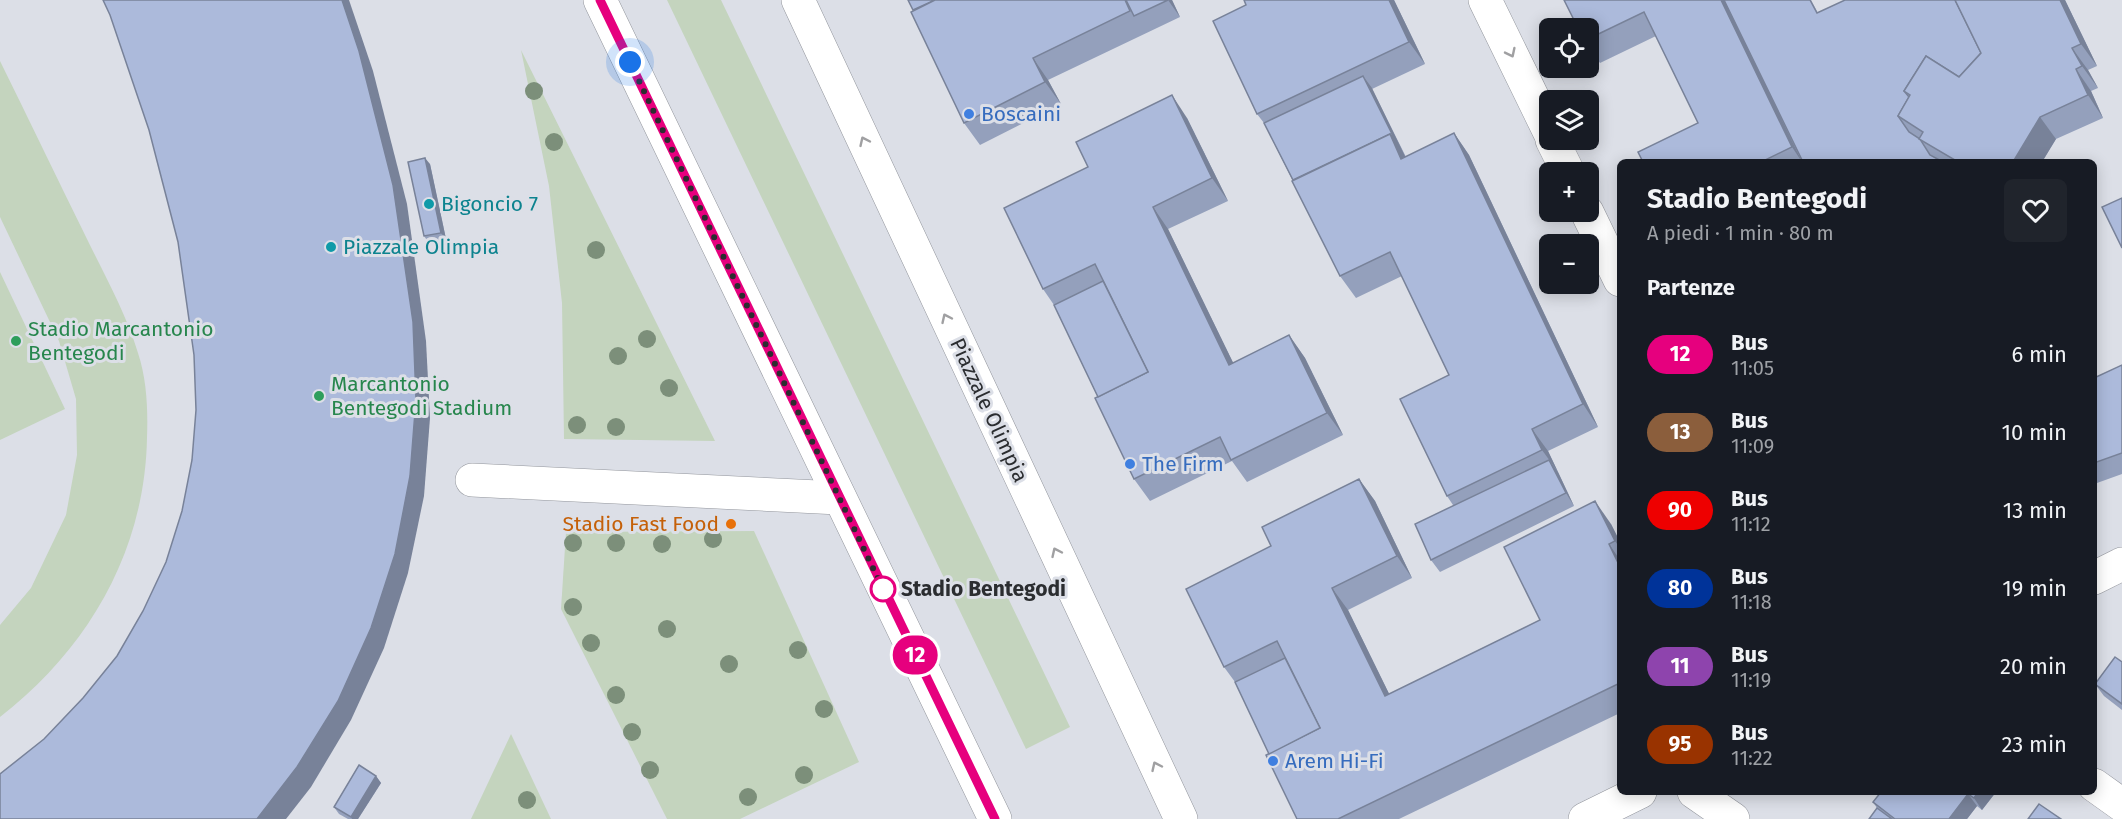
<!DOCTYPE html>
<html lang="it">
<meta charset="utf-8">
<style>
:root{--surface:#171b24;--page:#20242c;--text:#f1f3f6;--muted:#9ea1a6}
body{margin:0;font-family:"Fira Sans",sans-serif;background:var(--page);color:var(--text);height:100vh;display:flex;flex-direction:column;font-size:22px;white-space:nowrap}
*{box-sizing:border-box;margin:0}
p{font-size:20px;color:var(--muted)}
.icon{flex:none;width:33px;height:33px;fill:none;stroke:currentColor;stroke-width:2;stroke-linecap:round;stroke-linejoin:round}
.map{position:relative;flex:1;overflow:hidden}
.sheet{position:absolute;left:1617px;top:159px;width:480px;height:636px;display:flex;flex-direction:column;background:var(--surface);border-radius:9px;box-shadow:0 3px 15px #0003}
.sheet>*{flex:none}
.badge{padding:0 12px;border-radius:20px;font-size:21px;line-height:39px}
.tools{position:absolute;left:1539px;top:18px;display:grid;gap:12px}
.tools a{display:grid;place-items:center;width:60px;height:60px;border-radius:9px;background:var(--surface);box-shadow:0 3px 15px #0003;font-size:30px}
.you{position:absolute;width:30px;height:30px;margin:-15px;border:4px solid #fff;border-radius:50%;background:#1a73e8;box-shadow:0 0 0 9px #1a73e833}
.map>.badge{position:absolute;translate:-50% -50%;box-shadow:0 0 0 3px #fff}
h2{padding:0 30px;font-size:22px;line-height:54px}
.round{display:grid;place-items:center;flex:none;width:63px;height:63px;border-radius:9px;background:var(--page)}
.overview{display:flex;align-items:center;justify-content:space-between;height:102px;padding:0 30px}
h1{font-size:28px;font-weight:700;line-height:45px}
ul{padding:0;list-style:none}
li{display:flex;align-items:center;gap:18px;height:78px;padding:0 30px}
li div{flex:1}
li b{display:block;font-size:22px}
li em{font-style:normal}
li .badge{min-width:66px;font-weight:700;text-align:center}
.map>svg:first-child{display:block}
</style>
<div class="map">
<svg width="2122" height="819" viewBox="0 0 2122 819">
<rect width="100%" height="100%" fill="#dcdfe7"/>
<g fill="#c4d4be">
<polygon points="667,0 721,0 1070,727 1026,749"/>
<polygon points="521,50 715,441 564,439 562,303 549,186"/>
<path d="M0 61C29 120 57 178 86 237 104 274 126 313 138 353 147 380 148 410 147 438 145 551 88 649 0 717V625L31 588 66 515 77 455 76 399 59 341 0 217Z"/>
<polygon points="0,272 65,409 0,440"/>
<polygon points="754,531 859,762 740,819 667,819 561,609 566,532"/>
<polygon points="511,734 551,819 471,819"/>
</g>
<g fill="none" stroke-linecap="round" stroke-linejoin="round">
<g stroke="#92959c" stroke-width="34">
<g id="minor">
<polyline points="600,0 995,819"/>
<polyline points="798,0 1181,819"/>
<polyline points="1485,0 1550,133"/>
<polyline points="1552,140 1568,172"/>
<polyline points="1587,212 1620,280"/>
<polyline points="472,480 839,498"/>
<polyline points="2094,578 2122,564"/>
<polyline points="2094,785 2122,805"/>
<polyline points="1694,792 1733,819"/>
<polyline points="1585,819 1640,792"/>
</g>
</g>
<use href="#minor" stroke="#fff" stroke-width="33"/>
</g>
<g fill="#7c8f7a">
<circle cx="534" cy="91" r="9"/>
<circle cx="554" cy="142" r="9"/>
<circle cx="596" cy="250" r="9"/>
<circle cx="647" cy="339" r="9"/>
<circle cx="618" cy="356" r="9"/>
<circle cx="669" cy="388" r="9"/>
<circle cx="577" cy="425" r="9"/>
<circle cx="616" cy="427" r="9"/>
<circle cx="713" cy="539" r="9"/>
<circle cx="573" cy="543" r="9"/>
<circle cx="616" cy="543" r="9"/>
<circle cx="662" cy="544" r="9"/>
<circle cx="573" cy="607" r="9"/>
<circle cx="667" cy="629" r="9"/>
<circle cx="591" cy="643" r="9"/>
<circle cx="798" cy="650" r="9"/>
<circle cx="729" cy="664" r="9"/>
<circle cx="616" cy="695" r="9"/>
<circle cx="824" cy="709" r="9"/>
<circle cx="632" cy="732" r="9"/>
<circle cx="650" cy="770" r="9"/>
<circle cx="804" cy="775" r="9"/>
<circle cx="748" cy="797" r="9"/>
<circle cx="527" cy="800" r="9"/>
</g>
<g fill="#94a0bc">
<polygon points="908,0 1172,0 1180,17 1048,80 1061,104 980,145 964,123"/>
<polygon points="1394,0 1425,64 1372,89 1406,157 1454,133 1469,155 1598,427 1548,451 1574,506 1440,572 1431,560 1453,505 1447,496 1449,375 1402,276 1356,298 1340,276 1264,123 1257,114"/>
<polygon points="1564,0 1811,0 1818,13 2065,0 2097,66 2088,70 2098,88 2091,91 2103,118 2056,139 2042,162 1643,162 1698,123 1656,36 1600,63 1588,47 1588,28"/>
<polygon points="1187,118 1228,201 1168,229 1233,363 1289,335 1305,358 1343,435 1247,482 1232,461 1150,501 1134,479 1098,397 1054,305 1043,289"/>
<polygon points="430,164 446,239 429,243 424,236"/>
<polygon points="2122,365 2122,474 2097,483 2094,478 2094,378"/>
<polygon points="1359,479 1375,501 1412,578 1348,610 1389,694 1540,620 1611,524 1620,542 1620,713 1399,819 1297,819 1269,754 1235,682 1224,667 1271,546"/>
<polygon points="2122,662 2122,710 2104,696 2095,684"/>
<polygon points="376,776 381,783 358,819 348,819 339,814 334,807"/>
<polygon points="1996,792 1982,810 1977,806 1967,819 1869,819 1877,808 1873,802"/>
</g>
<g fill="#788299">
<polygon points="342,0 349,0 373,71 407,204 426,341 430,418 424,496 408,573 384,648 351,720 311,787 286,819 257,819"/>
<polygon points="1168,0 1172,0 1180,17"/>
<polygon points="1389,0 1394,0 1425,64 1409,42"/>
<polygon points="1721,0 1725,0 1802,162 1792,147"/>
<polygon points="2060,0 2065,0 2097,66 2081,44"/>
<polygon points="2072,48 2088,70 2098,88 2082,66"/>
<polygon points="1033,58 1048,80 1061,104 1045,82"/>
<polygon points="2076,69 2091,91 2103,118 2088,95"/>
<polygon points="1363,76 1372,88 1417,181 1401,159"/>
<polygon points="1172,95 1187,118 1228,201 1212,178"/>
<polygon points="2040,117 2056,139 2042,162 2013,162"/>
<polygon points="1454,133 1469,155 1598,427 1583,404"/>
<polygon points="425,158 430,164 446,239 441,233"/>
<polygon points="1153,207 1168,229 1245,387 1229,365"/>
<polygon points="1289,335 1305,358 1343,435 1327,413"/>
<polygon points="1532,429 1548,451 1558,472 1542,450"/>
<polygon points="1549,460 1558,472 1574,506 1566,493"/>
<polygon points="1359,479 1375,501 1412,578 1397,556"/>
<polygon points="1595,501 1611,524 1620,542 1620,548 1615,541"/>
<polygon points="1609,544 1620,560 1620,567"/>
<polygon points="1332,588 1348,610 1401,718 1385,696"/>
<polygon points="376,776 381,783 358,819 352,819 351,817"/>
<polygon points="1978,792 1996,792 1982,810 1974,798"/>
<polygon points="1968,794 1977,806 1967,819 1949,819"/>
</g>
<g fill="#acbadb" stroke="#788299" stroke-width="1.5">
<polygon points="103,0 342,0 359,51 393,185 413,322 416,399 410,476 395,554 371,628 338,701 297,767 257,819 0,819 0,774 44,739 83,698 117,656 143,611 166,562 182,511 192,460 196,410 194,355 178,242 149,130 110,15"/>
<polygon points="908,0 935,0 913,10"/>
<polygon points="935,0 1125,0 1130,11 1033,58 1045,82 964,123 911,12"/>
<polygon points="1126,0 1168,0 1134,16"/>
<polygon points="1244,0 1389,0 1409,42 1257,114 1213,21 1246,5"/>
<polygon points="1564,0 1721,0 1792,147 1765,160 1766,162 1643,162 1638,152 1698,123 1644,12 1588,39 1588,28 1578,28"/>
<polygon points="1724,0 1810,0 1817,13 1845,0 1955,0 1981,53 1959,77 1926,56 1904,91 1909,97 1898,116 1909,132 1920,139 1930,155 1943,162 1803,162"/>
<polygon points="1955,0 2060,0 2081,44 2072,48 2082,66 2076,69 2088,95 2040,117 2013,162 1954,162 1955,160 1919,139 1923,132 1898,116 1910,95 1904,91 1926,56 1959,77 1981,53"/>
<polygon points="1363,76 1397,144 1390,134 1293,180 1264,123"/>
<polygon points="1172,95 1212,178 1153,207 1229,365 1289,335 1327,413 1231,460 1220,437 1134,479 1095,398 1148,372 1095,264 1043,289 1004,208 1088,167 1076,142"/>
<polygon points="1454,133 1583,404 1532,429 1542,450 1447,496 1400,399 1449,375 1390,252 1340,276 1292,181 1390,134 1401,159"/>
<polygon points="425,158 441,233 424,236 408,162"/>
<polygon points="2122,198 2122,248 2102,207"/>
<polygon points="1103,281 1148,372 1098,397 1054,305"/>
<polygon points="2122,365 2122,453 2094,463 2094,378"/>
<polygon points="1549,460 1566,493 1431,560 1415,524"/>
<polygon points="1359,479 1397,556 1332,588 1385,696 1540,620 1504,547 1595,501 1615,541 1609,544 1620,567 1620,683 1338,819 1297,819 1266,755 1320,728 1277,641 1224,667 1186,589 1271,546 1262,527"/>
<polygon points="2115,657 2122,662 2122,704 2095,684"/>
<polygon points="1285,658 1320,728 1269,754 1235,682"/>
<polygon points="359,765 376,776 351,817 334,807"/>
<polygon points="1881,792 1978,792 1974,798 1968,794 1949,819 1895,819 1873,802"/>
<polygon points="2039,804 2061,819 2028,819"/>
<polygon points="1877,808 1892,819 1869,819"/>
</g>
<defs><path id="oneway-chevron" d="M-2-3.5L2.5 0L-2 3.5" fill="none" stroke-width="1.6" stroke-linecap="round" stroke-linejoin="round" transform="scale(1.5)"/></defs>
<g stroke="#a0a0a2">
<use href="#oneway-chevron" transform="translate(1511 53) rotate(64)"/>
<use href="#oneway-chevron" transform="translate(864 141) rotate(-115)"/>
<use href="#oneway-chevron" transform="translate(946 318) rotate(-115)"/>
<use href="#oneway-chevron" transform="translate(1056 552) rotate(-115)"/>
<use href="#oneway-chevron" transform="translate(1156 766) rotate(-115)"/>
</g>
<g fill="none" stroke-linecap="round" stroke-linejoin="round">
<g stroke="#fff" stroke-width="14">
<polyline id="line" points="600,0 995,819"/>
</g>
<use href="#line" stroke="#e6007e" stroke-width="9"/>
<polyline stroke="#2b2d30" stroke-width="6" stroke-dasharray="0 10.8" points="630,62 883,589"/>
</g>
<g fill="#3f7fe0" stroke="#dcdfe7" stroke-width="2">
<circle cx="969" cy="114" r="6"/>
<circle cx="1130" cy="464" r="6"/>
<circle cx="1273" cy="761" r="6"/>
</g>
<g fill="#0f9aa8" stroke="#dcdfe7" stroke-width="2">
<circle cx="429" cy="204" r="6"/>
<circle cx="331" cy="247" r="6"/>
</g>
<g fill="#2e9e5b" stroke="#dcdfe7" stroke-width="2">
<circle cx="16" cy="341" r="6"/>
<circle cx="319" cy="396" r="6"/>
</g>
<circle fill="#e8710a" stroke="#dcdfe7" stroke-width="2" cx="731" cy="524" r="6"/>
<circle fill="#fff" stroke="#e6007e" stroke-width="3" cx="883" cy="589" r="12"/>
<g text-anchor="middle" stroke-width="6" stroke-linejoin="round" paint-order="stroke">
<g font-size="21" fill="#366cbe" stroke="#dcdfe7" text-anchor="start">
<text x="981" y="121">Boscaini</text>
<text x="1142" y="471">The Firm</text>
<text x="1285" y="768">Arem Hi-Fi</text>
</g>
<g font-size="21" fill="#0d838f" stroke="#dcdfe7" text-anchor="start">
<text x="441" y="211">Bigoncio 7</text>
<text x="343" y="254">Piazzale Olimpia</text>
</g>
<g font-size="21" fill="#27864d" stroke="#dcdfe7" text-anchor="start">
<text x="28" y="336">Stadio Marcantonio<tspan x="28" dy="24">Bentegodi</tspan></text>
<text x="331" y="391">Marcantonio<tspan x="331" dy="24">Bentegodi Stadium</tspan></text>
</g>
<g font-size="21" fill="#2b2d30" stroke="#dcdfe7">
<text transform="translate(989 410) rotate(65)" y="7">Piazzale Olimpia</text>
</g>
<g font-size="21" fill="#c56008" stroke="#dcdfe7" text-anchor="end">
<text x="719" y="531">Stadio Fast Food</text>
</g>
<g font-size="21" font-weight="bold" fill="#2b2d30" stroke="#dcdfe7" text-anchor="start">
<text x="901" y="596">Stadio Bentegodi</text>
</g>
</g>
</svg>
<div class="tools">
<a><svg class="icon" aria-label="locate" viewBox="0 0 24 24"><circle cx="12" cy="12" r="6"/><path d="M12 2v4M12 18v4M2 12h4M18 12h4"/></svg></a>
<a><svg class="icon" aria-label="layers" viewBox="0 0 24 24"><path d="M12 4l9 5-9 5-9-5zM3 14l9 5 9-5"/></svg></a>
<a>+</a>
<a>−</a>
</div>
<div class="you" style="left:630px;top:62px"></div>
<b class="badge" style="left:915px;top:655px;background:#e6007e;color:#fff">12</b>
<section class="sheet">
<div class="overview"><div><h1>Stadio Bentegodi</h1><p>A piedi · 1 min · 80 m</p></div><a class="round"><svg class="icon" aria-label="heart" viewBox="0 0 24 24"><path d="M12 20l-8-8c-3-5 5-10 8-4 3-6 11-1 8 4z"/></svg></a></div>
<h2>Partenze</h2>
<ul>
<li><span class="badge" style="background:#e6007e;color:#fff">12</span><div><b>Bus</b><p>11:05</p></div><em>6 min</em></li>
<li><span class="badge" style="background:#8b5e3c;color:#fff">13</span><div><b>Bus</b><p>11:09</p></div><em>10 min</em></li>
<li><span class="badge" style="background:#e00;color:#fff">90</span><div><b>Bus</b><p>11:12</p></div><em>13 min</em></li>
<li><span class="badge" style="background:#039;color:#fff">80</span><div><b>Bus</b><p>11:18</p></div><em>19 min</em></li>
<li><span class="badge" style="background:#8e44ad;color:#fff">11</span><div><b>Bus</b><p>11:19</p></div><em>20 min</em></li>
<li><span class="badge" style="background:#930;color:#fff">95</span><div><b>Bus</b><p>11:22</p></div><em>23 min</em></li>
</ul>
</section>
</div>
